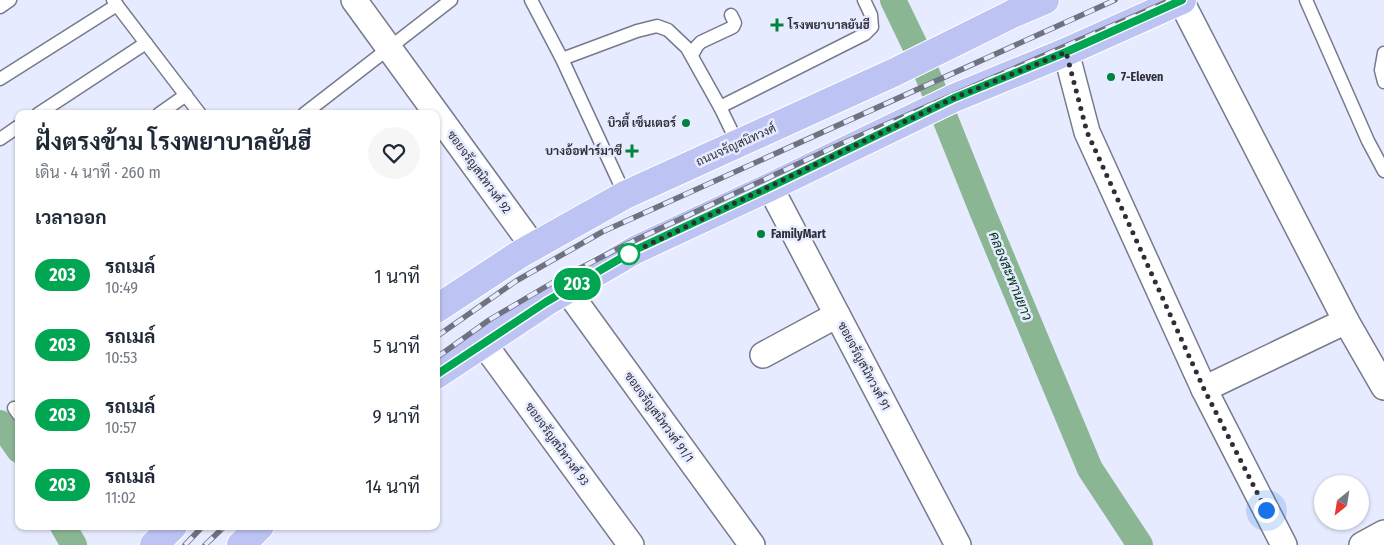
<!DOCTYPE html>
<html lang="th">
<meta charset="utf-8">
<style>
:root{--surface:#fff;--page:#f6f6f7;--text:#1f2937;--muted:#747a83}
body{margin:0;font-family:"Fira Sans Condensed",Sarabun,sans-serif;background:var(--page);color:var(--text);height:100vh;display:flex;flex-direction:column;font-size:19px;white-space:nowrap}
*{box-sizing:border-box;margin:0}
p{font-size:16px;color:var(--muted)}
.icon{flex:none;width:28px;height:28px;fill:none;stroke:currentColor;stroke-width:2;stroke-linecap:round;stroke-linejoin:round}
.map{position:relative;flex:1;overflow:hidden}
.drawer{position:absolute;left:15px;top:110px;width:425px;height:420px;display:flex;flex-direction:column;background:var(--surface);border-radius:10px;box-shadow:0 1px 4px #0004}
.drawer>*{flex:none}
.badge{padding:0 10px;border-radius:16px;font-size:18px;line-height:32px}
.needle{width:32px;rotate:210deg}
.controls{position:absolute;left:1314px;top:475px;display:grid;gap:10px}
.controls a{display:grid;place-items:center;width:55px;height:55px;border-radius:50%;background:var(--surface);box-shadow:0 1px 4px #0004;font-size:25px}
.you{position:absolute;width:25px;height:25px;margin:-12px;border:4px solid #fff;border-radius:50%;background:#1a73e8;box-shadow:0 0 0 8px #1a73e833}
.map>.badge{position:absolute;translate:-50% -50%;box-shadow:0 0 0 2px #fff}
h2{padding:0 20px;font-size:19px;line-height:45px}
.round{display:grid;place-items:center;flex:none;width:52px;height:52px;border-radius:26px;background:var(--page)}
.summary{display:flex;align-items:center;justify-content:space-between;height:85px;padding:0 20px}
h1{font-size:24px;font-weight:700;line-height:38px}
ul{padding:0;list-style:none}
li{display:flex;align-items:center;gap:15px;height:70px;padding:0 20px}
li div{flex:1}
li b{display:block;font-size:19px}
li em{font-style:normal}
li .badge{min-width:55px;font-weight:700;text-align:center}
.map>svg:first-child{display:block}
</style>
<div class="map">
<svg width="1384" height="545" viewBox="0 0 1384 545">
<rect width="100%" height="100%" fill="#e7ebff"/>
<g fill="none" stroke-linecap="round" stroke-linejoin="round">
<g stroke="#8bb694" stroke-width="26">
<polyline points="893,0 920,56 983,213 1090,469 1140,545"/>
<polyline points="0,423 19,450"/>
<polyline points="63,526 74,545"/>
</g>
<g stroke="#777a8c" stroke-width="15">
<g id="lane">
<polyline points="113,0 200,114"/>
<polyline points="531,0 562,59 625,195"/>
<polyline points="1306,0 1368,141 1384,171"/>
<polyline points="0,7 10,0"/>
<polyline points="1384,53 1381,70 1384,82"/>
<polyline points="692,55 697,46 701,42 733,27 735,23 731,15"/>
<polyline points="562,59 637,31 657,26 668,30 687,48 720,107 865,34 872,27 871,15 864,0"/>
<polyline points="0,79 117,5"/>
<polyline points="720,107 738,144"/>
<polyline points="38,114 146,43"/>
<polyline points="159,114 186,95"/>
<polyline points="304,114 451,0"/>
<polyline points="0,139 19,126"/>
<polyline points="14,408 19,415"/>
</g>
</g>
<g stroke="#777a8c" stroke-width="28">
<g id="street">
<polyline points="354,0 533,246"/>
<polyline points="1181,1 1346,321 1384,387"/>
<polyline points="1066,52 1087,132 1204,389 1284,545"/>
<polyline points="770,187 958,545"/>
<polyline points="567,290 752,545"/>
<polyline points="484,344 631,545"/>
<polyline points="763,355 837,315"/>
<polyline points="1204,389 1346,321"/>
<polyline points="1362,545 1384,533"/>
</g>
</g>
<g stroke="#fff" stroke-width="30">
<g id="primary">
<polyline points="436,309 520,254 625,195 895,72 1012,14 1045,0"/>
<polyline points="436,375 546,302 635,250 770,187 954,98 1066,52 1182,0"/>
<polyline points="154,545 173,526"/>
<polyline points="241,545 260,526"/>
</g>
</g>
<use href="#lane" stroke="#fff" stroke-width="12"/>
<use href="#street" stroke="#fff" stroke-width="25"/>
<use href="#primary" stroke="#bdc4f4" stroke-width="28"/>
<g stroke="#70737f" stroke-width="5.5">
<g id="rail">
<polyline points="436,337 516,281 602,232 1115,0"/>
<polyline points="436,358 489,320 557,280 627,244 834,147 1171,0"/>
<polyline points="185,545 203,526"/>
<polyline points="205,545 225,526"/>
</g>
</g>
<use href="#rail" stroke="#e7ebff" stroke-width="4" stroke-dasharray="11" stroke-linecap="butt"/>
</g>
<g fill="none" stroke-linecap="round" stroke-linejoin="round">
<g stroke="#fff" stroke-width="11">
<polyline id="line" points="436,375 546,302 635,250 770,187 954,98 1066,52 1182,0"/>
</g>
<use href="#line" stroke="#00a651" stroke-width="8"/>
<polyline stroke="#2d2e36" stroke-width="5" stroke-dasharray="0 9" points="629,254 954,98 1066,52 1087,132 1204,389 1266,510"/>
</g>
<g fill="#00833e" stroke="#e7ebff" stroke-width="2">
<path d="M774.5 17.5h5v5h5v5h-5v5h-5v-5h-5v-5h5z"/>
<circle cx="1111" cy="77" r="5"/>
<circle cx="686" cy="123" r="5"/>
<path d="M629.5 143.5h5v5h5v5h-5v5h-5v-5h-5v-5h5z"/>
<circle cx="761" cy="234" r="5"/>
</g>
<circle fill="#fff" stroke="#00a651" stroke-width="2.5" cx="629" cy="254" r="10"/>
<g text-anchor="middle" stroke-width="5" stroke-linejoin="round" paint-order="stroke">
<g font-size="12" font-weight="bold" fill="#2d2e36" stroke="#e7ebff" text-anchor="start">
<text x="788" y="29">โรงพยาบาลยันฮี</text>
<text x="1121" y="81">7-Eleven</text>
<text x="676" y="127" text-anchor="end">บิวตี้ เซ็นเตอร์</text>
<text x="622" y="155" text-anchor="end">บางอ้อฟาร์มาซี</text>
<text x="771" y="238">FamilyMart</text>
</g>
<g font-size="12" fill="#2d2e36" stroke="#e7ebff">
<text transform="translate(736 145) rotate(-24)" y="4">ถนนจรัญสนิทวงศ์</text>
<text transform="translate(479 172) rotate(54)" y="4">ซอยจรัญสนิทวงศ์ 92</text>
<text transform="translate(864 366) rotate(62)" y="4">ซอยจรัญสนิทวงศ์ 91</text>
<text transform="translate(659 417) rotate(54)" y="4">ซอยจรัญสนิทวงศ์ 91/1</text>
<text transform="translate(557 444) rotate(54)" y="4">ซอยจรัญสนิทวงศ์ 93</text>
</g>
<g font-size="14" font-style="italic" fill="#003515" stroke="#e7ebff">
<text transform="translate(1011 276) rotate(68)" y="5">คลองสะพานยาว</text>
</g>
</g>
</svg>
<div class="controls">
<a><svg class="needle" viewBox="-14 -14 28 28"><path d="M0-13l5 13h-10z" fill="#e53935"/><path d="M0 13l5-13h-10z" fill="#747a83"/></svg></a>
</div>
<div class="you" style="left:1266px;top:510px"></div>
<b class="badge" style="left:577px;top:284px;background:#00a651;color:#fff">203</b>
<section class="drawer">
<div class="summary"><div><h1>ฝั่งตรงข้าม โรงพยาบาลยันฮี</h1><p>เดิน · 4 นาที · 260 m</p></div><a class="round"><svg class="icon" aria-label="heart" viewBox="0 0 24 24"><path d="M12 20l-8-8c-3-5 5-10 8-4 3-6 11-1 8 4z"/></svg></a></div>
<h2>เวลาออก</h2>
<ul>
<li><span class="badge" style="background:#00a651;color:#fff">203</span><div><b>รถเมล์</b><p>10:49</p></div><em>1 นาที</em></li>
<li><span class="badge" style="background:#00a651;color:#fff">203</span><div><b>รถเมล์</b><p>10:53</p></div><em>5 นาที</em></li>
<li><span class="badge" style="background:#00a651;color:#fff">203</span><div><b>รถเมล์</b><p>10:57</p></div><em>9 นาที</em></li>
<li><span class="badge" style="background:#00a651;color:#fff">203</span><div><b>รถเมล์</b><p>11:02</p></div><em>14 นาที</em></li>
</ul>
</section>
</div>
